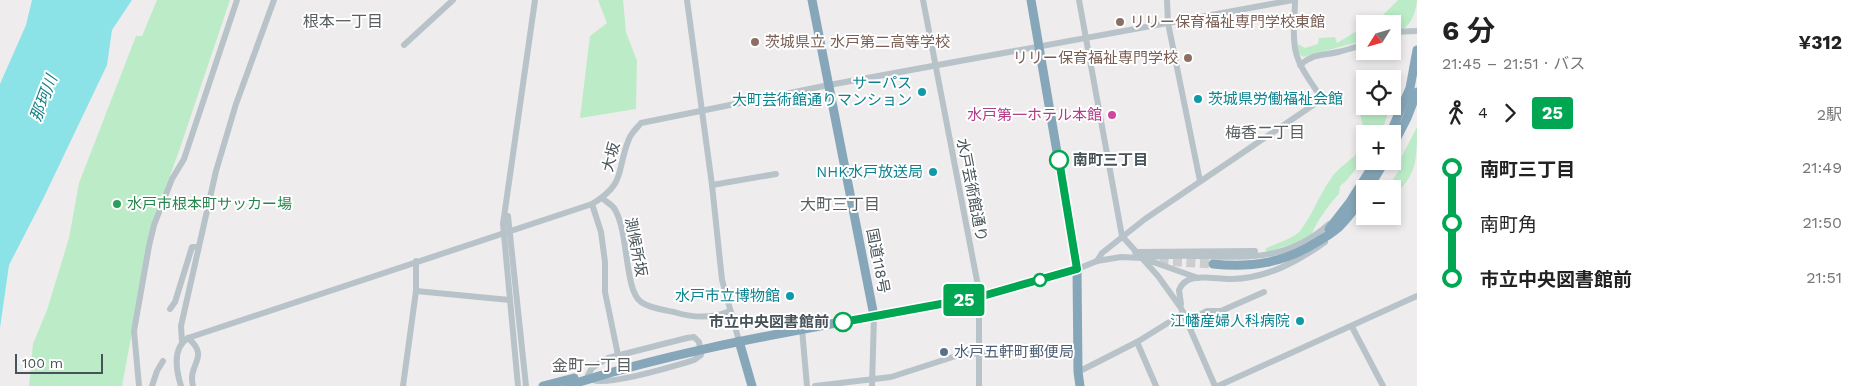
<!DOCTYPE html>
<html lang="ja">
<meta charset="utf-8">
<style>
:root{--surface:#fff;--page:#f6f6f6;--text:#222;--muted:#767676}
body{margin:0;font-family:"Work Sans","Noto Sans JP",sans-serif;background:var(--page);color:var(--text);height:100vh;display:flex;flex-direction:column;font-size:19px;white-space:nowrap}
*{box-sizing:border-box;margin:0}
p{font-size:16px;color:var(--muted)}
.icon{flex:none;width:28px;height:28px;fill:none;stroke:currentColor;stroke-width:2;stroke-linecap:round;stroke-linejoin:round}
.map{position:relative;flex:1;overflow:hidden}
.drawer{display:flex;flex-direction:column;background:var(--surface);width:450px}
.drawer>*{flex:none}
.badge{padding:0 10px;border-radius:4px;font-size:18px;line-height:32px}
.needle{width:32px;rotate:233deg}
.controls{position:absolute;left:1356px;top:15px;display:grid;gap:10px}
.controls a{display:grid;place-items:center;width:45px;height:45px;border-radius:0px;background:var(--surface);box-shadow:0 2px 8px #0003;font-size:25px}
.scale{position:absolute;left:15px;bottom:12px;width:88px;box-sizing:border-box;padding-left:5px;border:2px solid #465359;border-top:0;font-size:14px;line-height:18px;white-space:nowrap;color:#465359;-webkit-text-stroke:4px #fff;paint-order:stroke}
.map>.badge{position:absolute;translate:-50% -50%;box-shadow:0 0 0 2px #fff}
.legs{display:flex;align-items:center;gap:8px;height:55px;padding:0 25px;font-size:16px}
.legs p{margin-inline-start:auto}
.head{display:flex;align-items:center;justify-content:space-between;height:85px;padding:0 25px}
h1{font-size:28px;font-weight:700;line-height:38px}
ul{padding:0 25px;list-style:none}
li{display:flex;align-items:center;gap:18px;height:55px;font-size:19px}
li i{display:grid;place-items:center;width:8px;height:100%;margin:0 6px;background:currentColor}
li i::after{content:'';width:12px;height:12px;margin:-6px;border:4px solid;border-radius:50%;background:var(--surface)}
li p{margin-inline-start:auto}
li:first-child i{background:linear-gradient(#0000 50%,currentColor 0)}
li:last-child i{background:linear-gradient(currentColor 50%,#0000 0)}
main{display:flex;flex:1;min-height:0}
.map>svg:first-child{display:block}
</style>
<main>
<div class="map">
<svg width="1417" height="386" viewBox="0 0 1417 386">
<rect width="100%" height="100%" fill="#efeced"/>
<g fill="#bcecc7">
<polygon points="157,0 230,0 179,151 152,225 122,386 29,386 33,344 47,310 69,238 79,183 136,36 142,36"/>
<polygon points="598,0 623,0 626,32 637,61 636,109 580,118 590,36 607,23"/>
<path d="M1398 0H1417C1415 19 1409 27 1393 36L1392 24H1370L1380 18Z"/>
<polygon points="1365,26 1365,40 1303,57 1298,53 1298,44 1305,48 1318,44 1319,38 1335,37 1337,43"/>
<polygon points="1370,106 1387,106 1387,116 1381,134 1365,134 1360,114"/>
<path d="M1417 127C1417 159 1417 176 1393 196L1392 189H1378L1392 181 1401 167 1402 156Z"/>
<path d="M1365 144V158L1346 181 1340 186 1339 194C1330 203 1316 222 1312 234L1299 242 1267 252 1265 249C1276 243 1291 240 1300 231 1312 216 1319 195 1330 180 1336 170 1344 165 1352 158 1357 155 1360 148 1365 144Z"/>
</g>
<polygon fill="#8be2e7" points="32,0 132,0 112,30 107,65 43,199 9,265 0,328 0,84 26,25"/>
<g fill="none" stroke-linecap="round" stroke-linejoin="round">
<polyline stroke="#cdcdcf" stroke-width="9" stroke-dasharray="9 4.5" stroke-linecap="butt" points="1146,260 1213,264"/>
<g stroke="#b8c3c9" stroke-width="6">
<polyline points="687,0 712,185 722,280 739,341"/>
<polyline points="923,0 979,291 979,386"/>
<polyline points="1079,0 1122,236 1158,276 1181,308 1215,386"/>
<polyline points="1167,0 1168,23 1200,181"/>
<polyline points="1392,32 1417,31"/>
<polyline points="404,45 453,0"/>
<path d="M1300 65C1314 53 1322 56 1338 52 1347 50 1356 47 1365 44"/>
<polyline points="712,185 776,174"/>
<path d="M602 198C605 201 611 204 614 208 629 230 624 290 641 302 649 308 664 310 674 312 693 318 711 319 730 311"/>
<polyline points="592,204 601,232 605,262 605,292 618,355"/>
<polyline points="508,216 526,386"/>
<polyline points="1135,252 1255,251"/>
<path d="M1143 258C1211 248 1272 276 1329 224"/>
<path d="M1097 261 1102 253 1145 219 1322 99C1314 86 1303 73 1298 59 1291 41 1295 19 1295 0"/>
<polyline points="416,291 510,300"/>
<polyline points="961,294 979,291"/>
<path d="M1181 304 1179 290C1187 270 1215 280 1232 279 1267 278 1297 262 1325 242"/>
<polyline points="170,309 175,302 192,247 197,247"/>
<polyline points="1188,321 1207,311 1221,311 1264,292"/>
<polyline points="1352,327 1383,386"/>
<polyline points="802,329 807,386"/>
<path d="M188 338C211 358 187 363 193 386"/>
<polyline points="182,342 181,326 216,171 236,104 274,0"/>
<polyline points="1137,342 1156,386"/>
<polyline points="1078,372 1137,342 1184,313"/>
<path d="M588 375 592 368 608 358 687 338 694 337 699 342 701 355 694 360C674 366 609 386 593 380"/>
<polyline points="139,386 134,331 149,246 154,225 172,179 184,159 237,0"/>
<polyline points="152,386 157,371 163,361"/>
<path d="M181 386C176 370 172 348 188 338L592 204C627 183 616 170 629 139 631 133 637 128 641 123L829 85 1293 0"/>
<polyline points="403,386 416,291 416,261"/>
<polyline points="518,386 503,224 535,0"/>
<polyline points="815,386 891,377 959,355 979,353 1079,349"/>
<polyline points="872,386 874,316 979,297 1068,273 1097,261 1121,257 1142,258 1198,278"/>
<polyline points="1218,386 1417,296"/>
</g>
<g stroke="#86a7b9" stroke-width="9">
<polyline points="1031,0 1077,269 1078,372 1080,386"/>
<polyline points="1390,134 1410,88 1417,50"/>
<polyline points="1392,147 1407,118 1417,92"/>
<polyline points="1368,189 1385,161"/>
<polyline points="1329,229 1350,202 1376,161"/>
<path d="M1213 264C1251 268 1284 263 1317 242 1324 238 1332 233 1339 227 1349 217 1357 206 1365 194"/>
<polyline points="739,341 752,386"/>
<polyline points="543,386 574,378"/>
<path d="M567 386C667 353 771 335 874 316L812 0"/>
</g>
</g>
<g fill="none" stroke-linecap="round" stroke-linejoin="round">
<g stroke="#fff" stroke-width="11">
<polyline id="line-1" points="843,322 979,297 1077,269 1059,160"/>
</g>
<use href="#line-1" stroke="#00a651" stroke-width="8"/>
</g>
<g fill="#8d6e63" stroke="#fff" stroke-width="2">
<circle cx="1120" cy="22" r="5"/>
<circle cx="755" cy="42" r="5"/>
<circle cx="1188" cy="58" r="5"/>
</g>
<g fill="#0f9aa8" stroke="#fff" stroke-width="2">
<circle cx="922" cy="92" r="5"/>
<circle cx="1198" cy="99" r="5"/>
<circle cx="933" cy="172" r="5"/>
<circle cx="790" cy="296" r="5"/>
<circle cx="1300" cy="321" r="5"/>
</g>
<circle fill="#d1479c" stroke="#fff" stroke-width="2" cx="1112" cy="115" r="5"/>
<g fill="#fff" stroke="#00a651" stroke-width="2.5">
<circle cx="1059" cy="160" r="9"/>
<circle cx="1040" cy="280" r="6"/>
<circle cx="843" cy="322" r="9"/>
</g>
<circle fill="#2e9e5b" stroke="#fff" stroke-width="2" cx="117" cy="204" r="5"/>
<circle fill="#5c6f8a" stroke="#fff" stroke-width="2" cx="944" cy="352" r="5"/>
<g text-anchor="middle" stroke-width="4" stroke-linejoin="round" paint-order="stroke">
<g font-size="15" fill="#785e54" stroke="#fff" text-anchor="start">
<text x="1130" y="27">リリー保育福祉専門学校東館</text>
<text x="765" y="47">茨城県立 水戸第二高等学校</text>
<text x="1178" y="63" text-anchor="end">リリー保育福祉専門学校</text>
</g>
<g font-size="15" fill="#0d838f" stroke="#fff" text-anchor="end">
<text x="912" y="88">サーパス<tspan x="912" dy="17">大町芸術館通りマンション</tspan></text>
<text x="1208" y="104" text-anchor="start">茨城県労働福祉会館</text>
<text x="923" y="177">NHK水戸放送局</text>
<text x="780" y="301">水戸市立博物館</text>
<text x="1290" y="326">江幡産婦人科病院</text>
</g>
<g font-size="15" fill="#b23c85" stroke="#fff" text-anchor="end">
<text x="1102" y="120">水戸第一ホテル本館</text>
</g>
<g font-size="15" fill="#465359" stroke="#fff">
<text transform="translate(611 157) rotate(-75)" y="5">大坂</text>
<text transform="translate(972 190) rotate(79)" y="5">水戸芸術館通り</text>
<text transform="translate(636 247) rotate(79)" y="5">測候所坂</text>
<text transform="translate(878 261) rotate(79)" y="5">国道118号</text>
</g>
<g font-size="15" font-weight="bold" fill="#465359" stroke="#fff" text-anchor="start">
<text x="1073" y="165">南町三丁目</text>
<text x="829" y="327" text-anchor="end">市立中央図書館前</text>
</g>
<g font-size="15" fill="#27864d" stroke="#fff" text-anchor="start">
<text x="127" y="209">水戸市根本町サッカー場</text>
</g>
<g font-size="15" fill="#4e5e75" stroke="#fff" text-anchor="start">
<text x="954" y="357">水戸五軒町郵便局</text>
</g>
<g font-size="16" fill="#595e61" stroke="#fff">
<text x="343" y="27">根本一丁目</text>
<text x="1265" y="138">梅香二丁目</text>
<text x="840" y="210">大町三丁目</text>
<text x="592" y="371">金町一丁目</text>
</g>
<g font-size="16" font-style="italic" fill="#138389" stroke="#fff">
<text transform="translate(43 98) rotate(-69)" y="6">那珂川</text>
</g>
</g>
</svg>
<div class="controls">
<a><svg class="needle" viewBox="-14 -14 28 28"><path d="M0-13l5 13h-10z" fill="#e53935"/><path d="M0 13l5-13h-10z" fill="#767676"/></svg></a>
<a><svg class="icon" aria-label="locate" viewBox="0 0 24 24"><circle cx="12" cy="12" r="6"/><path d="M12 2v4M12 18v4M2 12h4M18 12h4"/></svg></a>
<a>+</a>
<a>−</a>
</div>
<div class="scale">100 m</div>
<b class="badge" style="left:964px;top:300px;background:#00a651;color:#fff">25</b>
</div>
<section class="drawer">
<div class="head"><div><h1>6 分</h1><p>21:45 – 21:51 · バス</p></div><b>¥312</b></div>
<div class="legs"><svg class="icon" aria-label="walk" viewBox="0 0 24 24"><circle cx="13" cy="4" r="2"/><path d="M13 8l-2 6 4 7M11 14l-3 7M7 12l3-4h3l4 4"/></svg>4<svg class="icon" aria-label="forward" viewBox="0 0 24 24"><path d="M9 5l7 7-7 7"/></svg><b class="badge" style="background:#00a651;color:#fff">25</b><p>2駅</p></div>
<ul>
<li><i style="color:#00a651"></i><b>南町三丁目</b><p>21:49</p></li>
<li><i style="color:#00a651"></i><span>南町角</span><p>21:50</p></li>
<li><i style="color:#00a651"></i><b>市立中央図書館前</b><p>21:51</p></li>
</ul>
</section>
</main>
